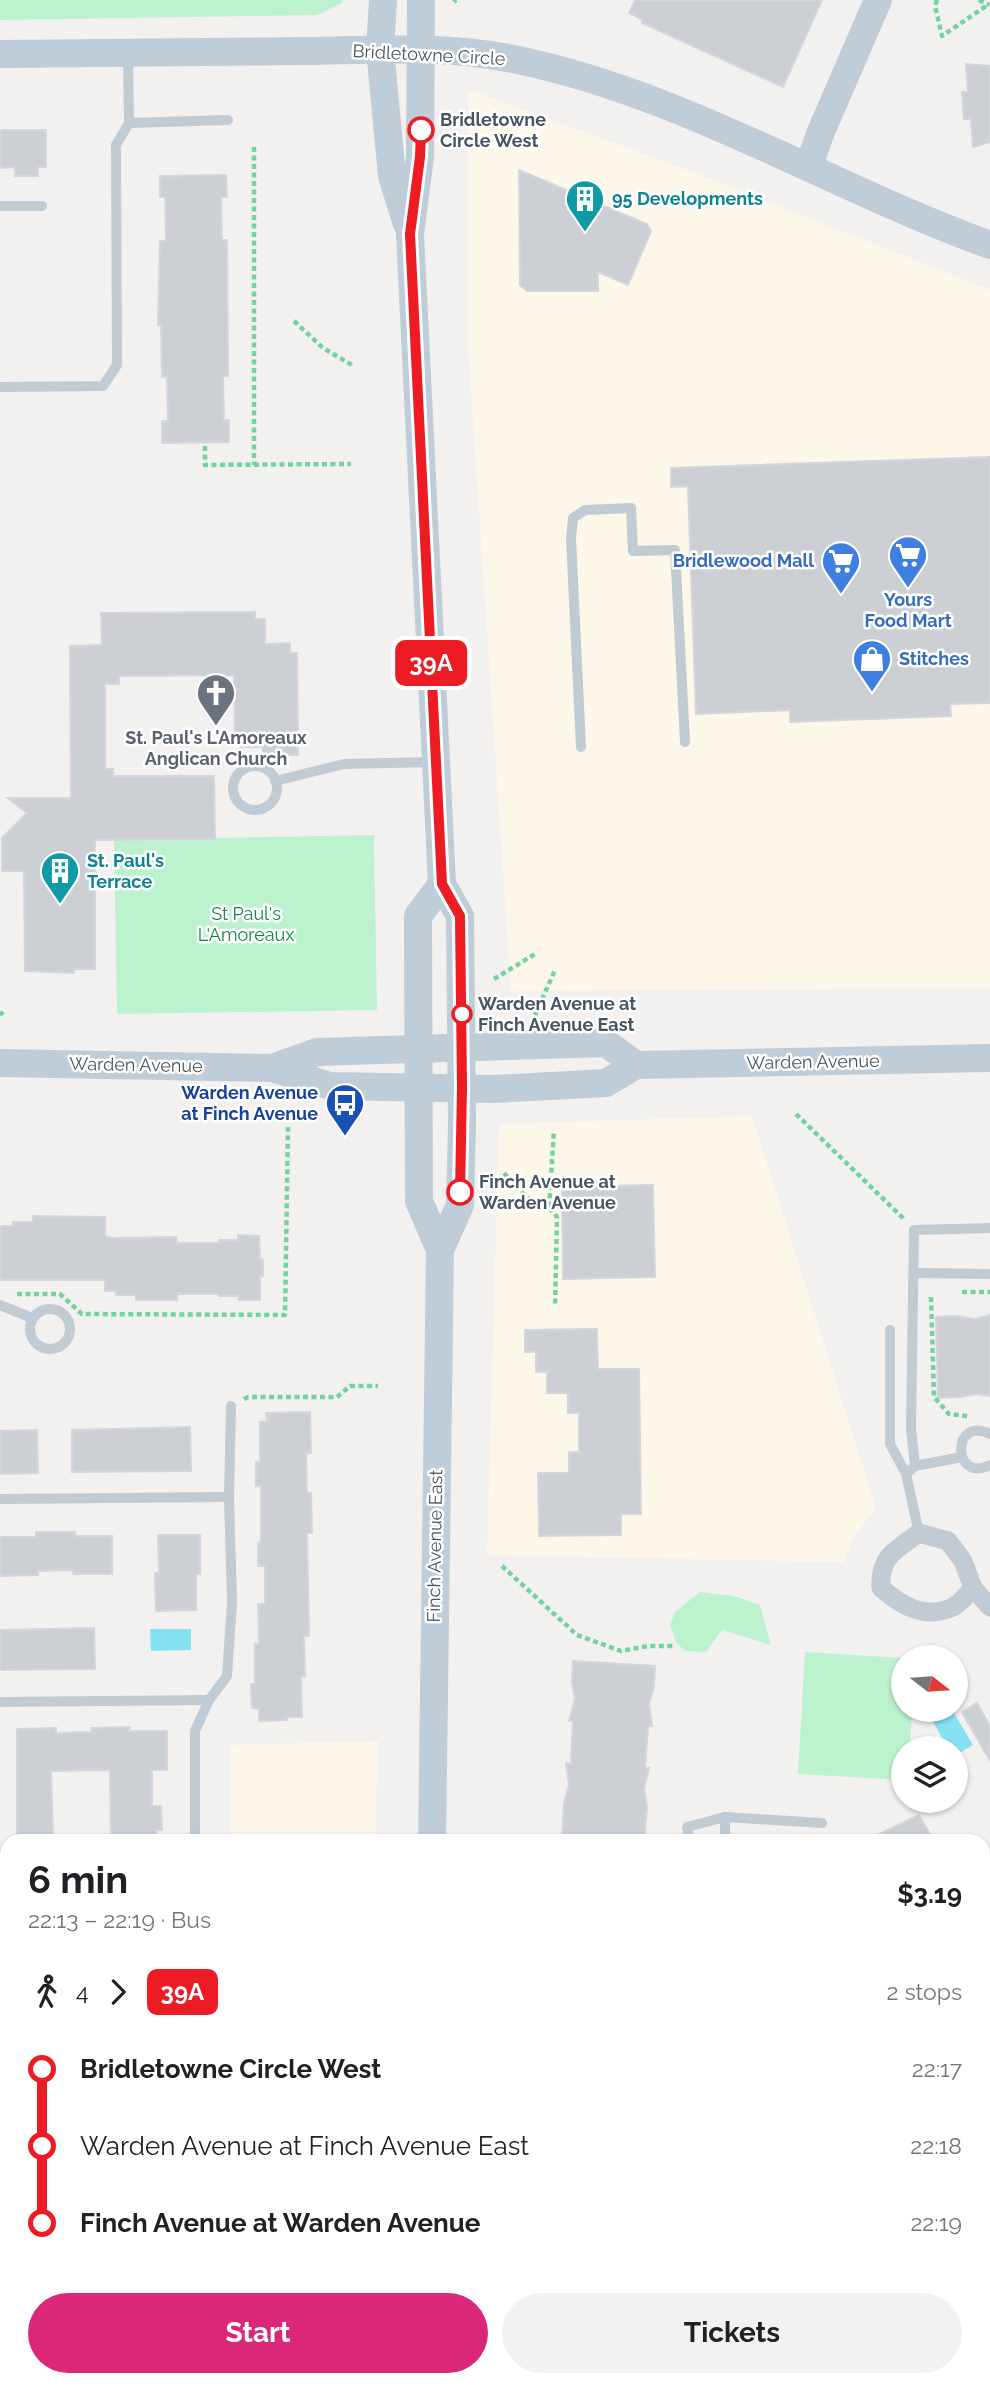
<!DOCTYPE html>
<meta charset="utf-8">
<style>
:root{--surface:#fff;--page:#f2f2f2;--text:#202124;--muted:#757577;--accent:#db2777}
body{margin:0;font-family:Raleway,sans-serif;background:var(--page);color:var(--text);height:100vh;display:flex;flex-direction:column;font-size:26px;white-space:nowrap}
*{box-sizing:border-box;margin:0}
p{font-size:23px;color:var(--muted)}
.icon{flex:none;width:38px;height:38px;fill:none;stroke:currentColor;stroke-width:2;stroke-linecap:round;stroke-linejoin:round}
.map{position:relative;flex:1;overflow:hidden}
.sheet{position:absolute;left:0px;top:1834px;width:990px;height:553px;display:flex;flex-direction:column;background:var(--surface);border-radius:21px 21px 0 0;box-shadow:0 2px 5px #0004}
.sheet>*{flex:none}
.badge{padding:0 14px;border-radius:10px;font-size:24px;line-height:46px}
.needle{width:46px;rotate:107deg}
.controls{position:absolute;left:891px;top:1645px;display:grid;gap:14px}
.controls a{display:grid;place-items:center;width:77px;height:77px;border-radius:50%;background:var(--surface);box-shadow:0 2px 5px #0004;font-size:35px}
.map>.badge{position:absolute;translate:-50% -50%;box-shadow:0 0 0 4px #fff}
.legs{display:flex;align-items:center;gap:10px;height:77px;padding:0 28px;font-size:23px}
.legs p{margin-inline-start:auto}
.head{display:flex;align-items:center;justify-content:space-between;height:119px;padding:0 28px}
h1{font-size:38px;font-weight:700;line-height:52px}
.button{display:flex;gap:14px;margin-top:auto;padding:14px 28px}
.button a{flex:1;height:80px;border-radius:42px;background:var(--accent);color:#fff;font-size:28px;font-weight:700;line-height:80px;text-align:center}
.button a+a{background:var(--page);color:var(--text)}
ul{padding:0 28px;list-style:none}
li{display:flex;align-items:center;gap:24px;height:77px;font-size:26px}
li i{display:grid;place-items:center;width:10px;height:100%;margin:0 9px;background:currentColor}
li i::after{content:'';width:18px;height:18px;margin:-9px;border:5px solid;border-radius:50%;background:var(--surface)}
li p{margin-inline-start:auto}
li:first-child i{background:linear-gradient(#0000 50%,currentColor 0)}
li:last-child i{background:linear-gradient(currentColor 50%,#0000 0)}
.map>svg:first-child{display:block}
</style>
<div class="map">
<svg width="990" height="2387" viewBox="0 0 990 2387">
<rect width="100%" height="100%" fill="#f3f0f0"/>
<g fill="#fdf7e9">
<polygon points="468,89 711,179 990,290 990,988 511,991 468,346"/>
<polygon points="752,1116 876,1508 852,1539 844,1562 487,1555 499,1124"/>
<polygon points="378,1741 375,1841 231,1841 231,1745"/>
</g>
<g fill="#bcf3ce">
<polygon points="0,0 342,0 342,3 317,15 0,20"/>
<polygon points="374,835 377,1010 117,1014 114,840"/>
<polygon points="700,1592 734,1596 760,1605 771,1645 722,1630 706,1652 685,1651 676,1642 670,1625 675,1612"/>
<polygon points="805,1652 903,1658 903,1710 912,1710 910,1748 903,1748 903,1780 798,1774"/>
</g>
<g fill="#86e2f3">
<polygon points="150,1629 191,1629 191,1650 151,1651"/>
<polygon points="952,1710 973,1745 956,1755 956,1748 948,1748 933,1722"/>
</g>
<g fill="#ccd0d5" stroke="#d4d6dc" stroke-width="2">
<polygon points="635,0 822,0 783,87 642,23 643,20 629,13"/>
<polygon points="966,64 990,66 990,142 973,147 971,119 964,119 962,92 968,92"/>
<polygon points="0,130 46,130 46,167 38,167 38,176 15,176 15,167 0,168"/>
<polygon points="519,170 647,224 651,231 628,285 598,272 598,291 527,291 520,285"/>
<polygon points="226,175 227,197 221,197 222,240 227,240 228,376 223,376 224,420 229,420 229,442 162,443 162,421 168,421 167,377 162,377 161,325 158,325 160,241 166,241 165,197 160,197 160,176"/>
<polygon points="990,457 990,703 950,704 951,716 790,722 790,710 696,714 688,486 671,487 671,468"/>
<polygon points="255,612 255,619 265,619 265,644 290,643 290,653 297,653 298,755 263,755 263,747 241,747 241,737 235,737 234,675 119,676 119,684 105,684 105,769 113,769 113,776 214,776 215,839 95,840 95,969 74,969 74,973 25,971 24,871 2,871 2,838 27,813 8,798 71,798 70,646 102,645 101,613"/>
<polygon points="653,1185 655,1277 563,1279 562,1187"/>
<polygon points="33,1216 105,1217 105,1236 113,1238 176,1237 177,1243 219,1243 219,1240 238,1240 238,1235 259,1236 260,1259 263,1259 263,1276 260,1276 260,1300 239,1300 239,1296 219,1296 219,1294 177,1294 177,1300 136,1300 136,1295 116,1295 116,1291 105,1291 105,1280 0,1280 0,1226 13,1226 13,1222 33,1222"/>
<polygon points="990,1315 990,1396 976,1394 961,1397 938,1398 936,1317 956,1316 974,1319"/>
<polygon points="597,1329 598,1369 639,1369 641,1514 621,1514 621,1535 539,1536 538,1473 569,1473 569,1452 579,1452 579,1413 568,1413 568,1393 547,1393 547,1372 536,1372 536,1352 525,1352 525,1330"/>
<polygon points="310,1412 311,1453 306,1453 307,1493 311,1493 312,1533 307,1533 309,1636 304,1636 305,1676 301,1676 302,1717 287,1717 287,1720 259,1721 259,1709 252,1708 251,1684 255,1684 255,1644 259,1644 258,1604 265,1604 265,1566 258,1566 258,1543 261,1542 261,1486 256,1486 256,1462 260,1462 260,1422 267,1421 266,1413"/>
<polygon points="190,1427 191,1471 72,1472 72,1430"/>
<polygon points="37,1430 38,1473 0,1474 0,1431"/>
<polygon points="36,1532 75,1532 75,1536 112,1536 112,1574 73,1574 73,1570 38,1571 38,1575 0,1576 0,1537 36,1537"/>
<polygon points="158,1535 200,1535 200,1574 196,1574 196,1610 156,1611 155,1573 159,1573"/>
<polygon points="94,1628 95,1669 0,1670 0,1630"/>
<polygon points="573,1661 655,1666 654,1687 649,1704 652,1726 648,1726 645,1768 649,1768 644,1789 647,1807 644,1841 562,1841 564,1803 569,1785 566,1763 571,1764 573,1721 569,1721 575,1699 572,1682"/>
<polygon points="977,1703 990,1726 990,1761 962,1712"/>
<polygon points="130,1727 129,1731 167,1731 167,1770 152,1770 152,1806 161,1806 162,1830 156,1830 156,1841 115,1841 115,1839 111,1839 110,1770 51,1771 53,1839 17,1841 17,1729 56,1728 56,1733 91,1732 91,1728"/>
<polygon points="919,1815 934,1841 865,1841"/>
</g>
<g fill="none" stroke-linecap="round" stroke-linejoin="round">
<g stroke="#71d49e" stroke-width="4.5" stroke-dasharray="5 3.5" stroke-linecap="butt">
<polyline points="937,0 935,6 942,36 989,4"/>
<polyline points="979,0 989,5"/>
<polyline points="454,2 456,0"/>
<polyline points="254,147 254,465"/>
<polyline points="294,321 323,348 352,365"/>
<polyline points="205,446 205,465 351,464"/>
<polyline points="494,979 535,954"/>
<polyline points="0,1012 3,1015"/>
<polyline points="535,1015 555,970"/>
<polyline points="796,1114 904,1219"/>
<polyline points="504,1173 526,1197 549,1208 554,1130"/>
<polyline points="549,1208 557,1217 555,1307"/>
<polyline points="962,1292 990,1292"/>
<polyline points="17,1294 60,1294 82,1314 285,1315 288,1127"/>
<polyline points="931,1297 934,1397 949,1414 968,1416"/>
<polyline points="244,1399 248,1397 337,1397 350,1386 378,1386"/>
<polyline points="502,1566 577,1635 621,1651 648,1646 674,1646"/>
<polyline points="984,2279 990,2278"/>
<polyline points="984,2301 990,2301"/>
<polyline points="732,2380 733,2387"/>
<polyline points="780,2387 782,2380"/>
</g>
<g stroke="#c0cbd3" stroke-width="10">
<polyline points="129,123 228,120"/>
<polyline points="0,206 42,206"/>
<polyline points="0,387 103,386 117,365 116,145 129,123 128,53"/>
<polyline points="581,747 571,538 573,518 585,510 631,508 633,551 675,550 685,742"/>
<circle cx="255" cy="788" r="22"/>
<polyline points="275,781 344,764 435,762"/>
<polyline points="914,1273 990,1274"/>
<polyline points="0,1305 32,1318"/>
<circle cx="50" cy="1329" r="20"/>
<polyline points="890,1330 890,1444 906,1474"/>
<path d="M990 1434C951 1415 952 1484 990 1465"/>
<polyline points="915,1466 962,1457"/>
<polyline points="0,1499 229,1497"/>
<polyline points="919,1533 906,1474 915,1466 911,1428 914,1230 990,1228"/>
<polyline points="0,1702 209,1700"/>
<polyline points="195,1841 195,1731 209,1700 227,1676 232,1602 229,1497 231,1406"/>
<polyline points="690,1841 687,1827 725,1817 822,1823"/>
<polyline points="725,1841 725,1817"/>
<polyline points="984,1866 990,1862"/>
</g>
<g stroke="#c0cbd3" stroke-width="19">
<path d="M973 1588C967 1594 960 1604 953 1607 925 1620 902 1606 881 1588 879 1556 896 1550 919 1533L948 1541 963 1561 973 1588 990 1607"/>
<polyline points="0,2333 7,2333"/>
</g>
<g stroke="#bfcdd8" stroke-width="28">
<polyline points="383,0 380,49 392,176 407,224"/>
<polyline points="421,0 420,157 410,234 442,884 460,916 462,1126 460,1205 440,1250 432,1841"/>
<path d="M0 54C102 53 205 52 307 51 375 50 446 45 513 59 682 93 830 187 990 245"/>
<polyline points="809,166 820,134 878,0"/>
<polyline points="0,1063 272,1068 330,1086 494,1089 606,1083 636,1065 990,1058"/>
<polyline points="272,1068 317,1052 606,1043 636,1065"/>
<polyline points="440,1250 419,1201 418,916 442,884"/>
<polyline points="984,2011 990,2009"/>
<polyline points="0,2047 7,2047"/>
<polyline points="429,2380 429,2387"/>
</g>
</g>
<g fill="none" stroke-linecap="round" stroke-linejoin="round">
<g stroke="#fff" stroke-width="16">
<polyline id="line-1" points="421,130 420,157 410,234 442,884 460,916 462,1087 460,1192"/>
</g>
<use href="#line-1" stroke="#ed1c24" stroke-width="10"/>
</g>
<defs>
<g id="building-pin" transform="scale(2.0125)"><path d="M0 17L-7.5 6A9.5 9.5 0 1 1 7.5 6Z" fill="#0f9aa8" stroke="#fff"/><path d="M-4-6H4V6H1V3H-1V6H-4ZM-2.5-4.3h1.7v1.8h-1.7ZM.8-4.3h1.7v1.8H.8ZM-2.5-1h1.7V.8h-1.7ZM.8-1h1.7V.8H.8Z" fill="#fff"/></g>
<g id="supermarket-pin" transform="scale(2.0125)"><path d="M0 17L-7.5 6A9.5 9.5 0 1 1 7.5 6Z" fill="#3f7fe0" stroke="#fff"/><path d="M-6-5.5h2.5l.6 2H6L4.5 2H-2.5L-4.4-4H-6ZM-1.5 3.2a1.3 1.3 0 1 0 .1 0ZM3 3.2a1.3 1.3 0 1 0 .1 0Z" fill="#fff"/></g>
<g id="shop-pin" transform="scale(2.0125)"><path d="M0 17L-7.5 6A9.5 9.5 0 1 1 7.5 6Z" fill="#3f7fe0" stroke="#fff"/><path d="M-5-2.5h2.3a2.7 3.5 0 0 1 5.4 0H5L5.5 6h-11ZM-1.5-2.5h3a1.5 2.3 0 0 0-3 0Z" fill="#fff"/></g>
<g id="church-pin" transform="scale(2.0125)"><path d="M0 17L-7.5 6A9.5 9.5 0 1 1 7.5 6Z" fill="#6b7280" stroke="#fff"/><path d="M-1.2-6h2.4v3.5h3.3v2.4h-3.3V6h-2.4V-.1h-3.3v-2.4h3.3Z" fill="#fff"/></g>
<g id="bus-pin" transform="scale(2.0125)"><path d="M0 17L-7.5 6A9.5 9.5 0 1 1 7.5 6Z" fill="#1a4fb4" stroke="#fff"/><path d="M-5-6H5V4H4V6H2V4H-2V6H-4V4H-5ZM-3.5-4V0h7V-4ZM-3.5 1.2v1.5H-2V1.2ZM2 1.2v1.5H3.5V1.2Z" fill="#fff"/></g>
</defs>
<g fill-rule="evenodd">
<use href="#building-pin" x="585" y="199"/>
<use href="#supermarket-pin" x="908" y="555"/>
<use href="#supermarket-pin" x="841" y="561"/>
<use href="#shop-pin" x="872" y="659"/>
<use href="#church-pin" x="216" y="693"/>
<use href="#building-pin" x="60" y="871"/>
<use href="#bus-pin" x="345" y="1103"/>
</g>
<g fill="#fff" stroke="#ed1c24" stroke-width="3.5">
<circle cx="421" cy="130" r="12"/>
<circle cx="462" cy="1014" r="9"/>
<circle cx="460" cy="1192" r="12"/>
</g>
<g text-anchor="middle" stroke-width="5" stroke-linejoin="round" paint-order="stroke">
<g font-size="18" fill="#46555f" stroke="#fff">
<text transform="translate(429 55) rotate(3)" y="6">Bridletowne Circle</text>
<text transform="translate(813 1062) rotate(-1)" y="6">Warden Avenue</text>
<text transform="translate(136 1065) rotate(1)" y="6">Warden Avenue</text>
<text transform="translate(435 1546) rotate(-89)" y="6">Finch Avenue East</text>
</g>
<g font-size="18" font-weight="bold" fill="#46555f" stroke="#fff" text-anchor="start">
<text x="440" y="126">Bridletowne<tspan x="440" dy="21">Circle West</tspan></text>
<text x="478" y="1010">Warden Avenue at<tspan x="478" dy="21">Finch Avenue East</tspan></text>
<text x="479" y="1188">Finch Avenue at<tspan x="479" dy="21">Warden Avenue</tspan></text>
</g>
<g font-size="18" font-weight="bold" fill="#0d838f" stroke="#fff" text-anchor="start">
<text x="612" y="205">95 Developments</text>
<text x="87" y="867">St. Paul's<tspan x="87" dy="21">Terrace</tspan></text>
</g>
<g font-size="18" font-weight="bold" fill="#366cbe" stroke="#fff" text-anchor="end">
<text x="814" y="567">Bridlewood Mall</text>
<text x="908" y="606" text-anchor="middle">Yours<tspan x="908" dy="21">Food Mart</tspan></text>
<text x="899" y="665" text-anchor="start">Stitches</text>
</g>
<g font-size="18" font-weight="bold" fill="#5b616d" stroke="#fff">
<text x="216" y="744">St. Paul's L'Amoreaux<tspan x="216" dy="21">Anglican Church</tspan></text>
</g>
<g font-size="18" fill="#108846" stroke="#fff">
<text x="246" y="920">St Paul's<tspan x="246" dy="21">L'Amoreaux</tspan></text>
</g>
<g font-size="18" font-weight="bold" fill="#164399" stroke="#fff" text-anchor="end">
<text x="318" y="1099">Warden Avenue<tspan x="318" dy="21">at Finch Avenue</tspan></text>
</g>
</g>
</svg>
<div class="controls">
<a><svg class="needle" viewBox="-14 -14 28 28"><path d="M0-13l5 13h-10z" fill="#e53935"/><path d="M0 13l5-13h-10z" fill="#757577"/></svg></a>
<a><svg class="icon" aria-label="layers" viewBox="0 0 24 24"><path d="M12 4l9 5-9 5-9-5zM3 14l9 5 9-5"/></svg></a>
</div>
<b class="badge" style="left:431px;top:663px;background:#ed1c24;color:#fff">39A</b>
<section class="sheet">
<div class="head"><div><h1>6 min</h1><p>22:13 – 22:19 · Bus</p></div><b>$3.19</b></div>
<div class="legs"><svg class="icon" aria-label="walk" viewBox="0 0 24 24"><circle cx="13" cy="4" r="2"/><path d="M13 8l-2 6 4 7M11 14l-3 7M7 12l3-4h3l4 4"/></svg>4<svg class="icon" aria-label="forward" viewBox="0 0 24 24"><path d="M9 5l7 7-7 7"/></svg><b class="badge" style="background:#ed1c24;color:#fff">39A</b><p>2 stops</p></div>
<ul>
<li><i style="color:#ed1c24"></i><b>Bridletowne Circle West</b><p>22:17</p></li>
<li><i style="color:#ed1c24"></i><span>Warden Avenue at Finch Avenue East</span><p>22:18</p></li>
<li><i style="color:#ed1c24"></i><b>Finch Avenue at Warden Avenue</b><p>22:19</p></li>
</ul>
<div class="button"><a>Start</a><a>Tickets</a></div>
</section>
</div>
